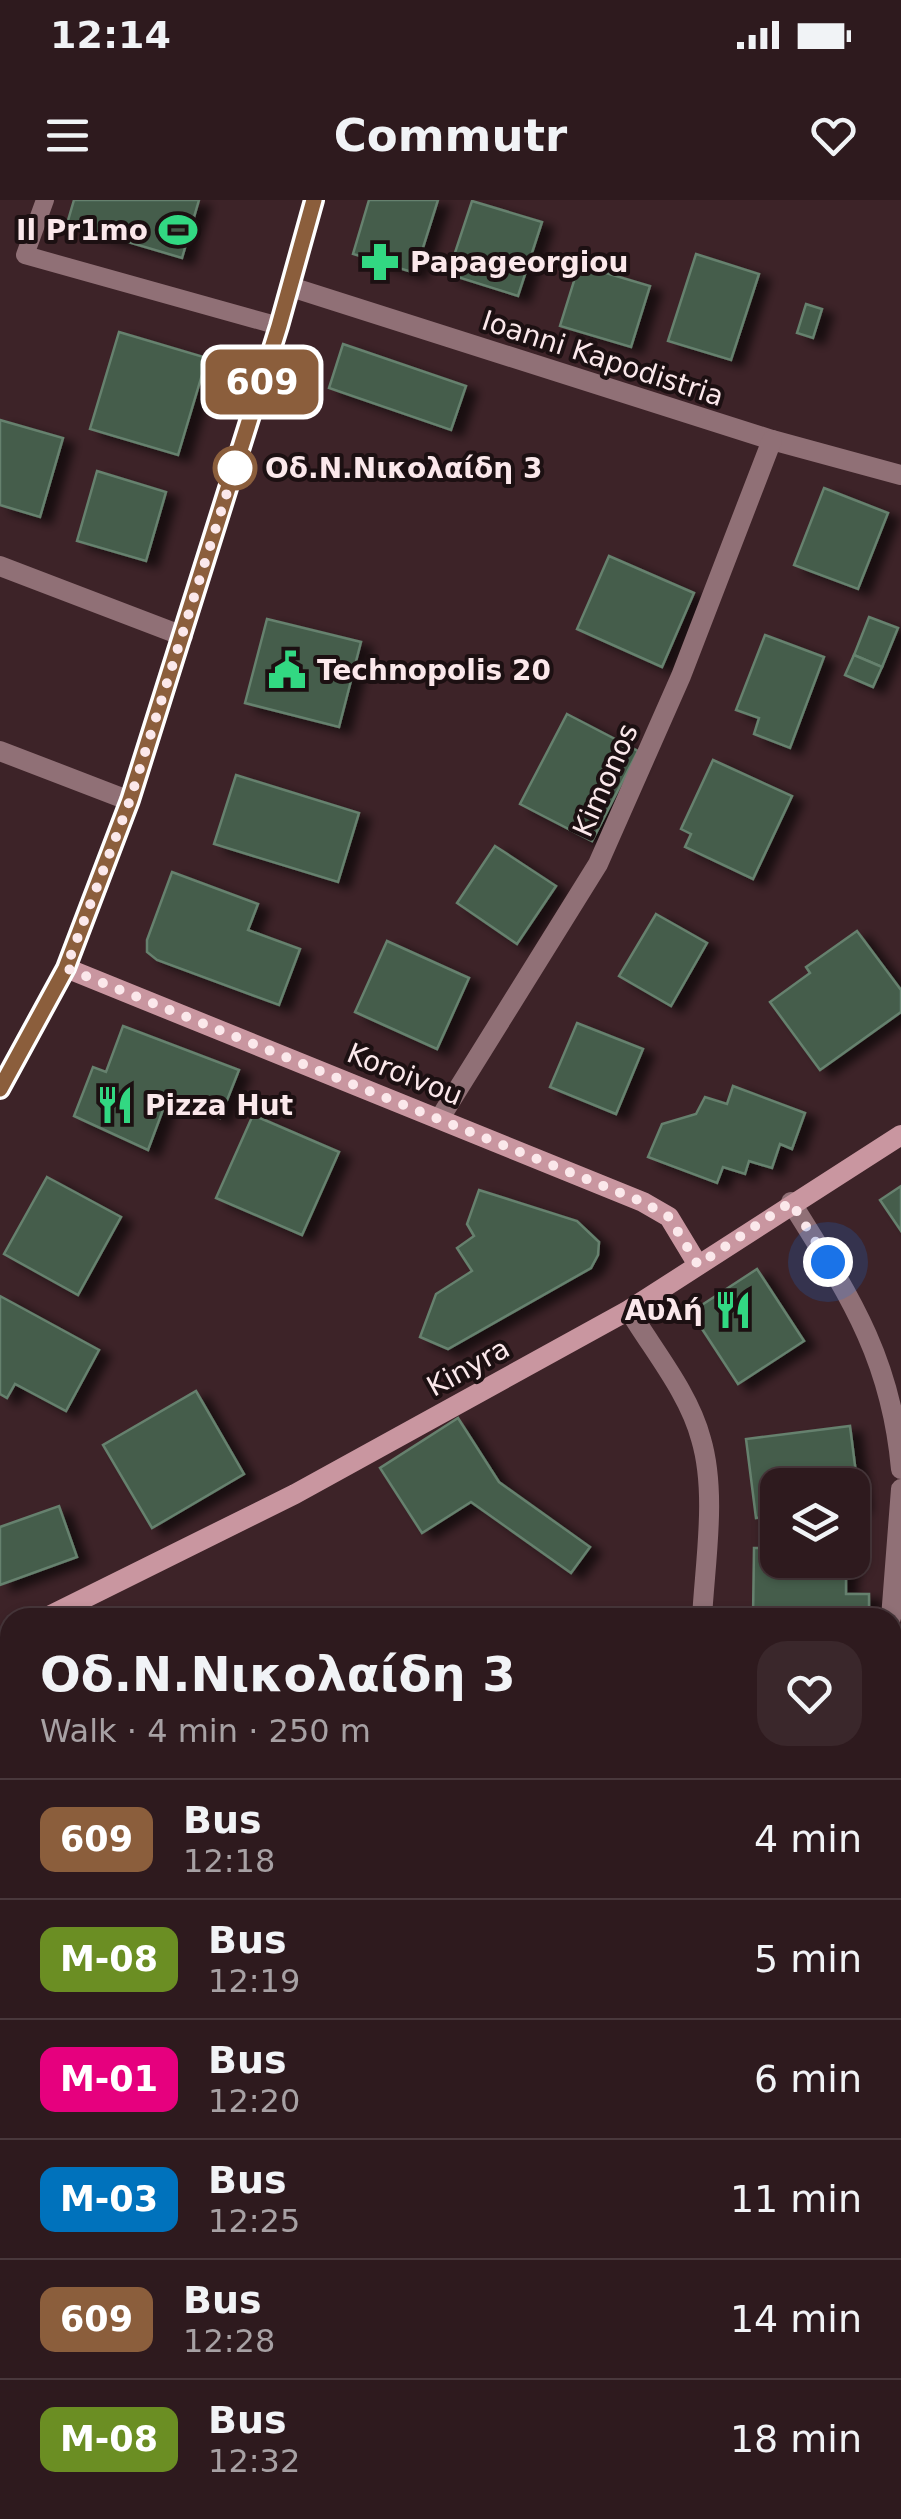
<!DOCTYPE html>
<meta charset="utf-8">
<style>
:root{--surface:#2e1a1e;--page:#3a272b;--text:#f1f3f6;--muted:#a7a1a4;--line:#49383c}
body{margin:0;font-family:"DejaVu Sans",sans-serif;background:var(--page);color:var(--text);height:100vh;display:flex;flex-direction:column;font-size:38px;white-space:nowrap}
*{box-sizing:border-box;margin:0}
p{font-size:32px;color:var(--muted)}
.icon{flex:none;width:55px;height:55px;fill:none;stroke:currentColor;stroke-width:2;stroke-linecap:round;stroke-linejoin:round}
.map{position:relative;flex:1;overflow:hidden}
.details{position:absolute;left:0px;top:1408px;width:902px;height:912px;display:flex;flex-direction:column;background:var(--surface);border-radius:30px 30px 0 0;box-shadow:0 2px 8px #0004,0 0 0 2px var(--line)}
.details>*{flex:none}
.badge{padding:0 20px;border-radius:15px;font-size:35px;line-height:65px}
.controls{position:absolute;left:760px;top:1268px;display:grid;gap:20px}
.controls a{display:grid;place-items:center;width:110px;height:110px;border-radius:20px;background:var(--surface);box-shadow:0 2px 8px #0004,0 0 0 2px var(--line);font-size:50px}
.you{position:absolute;width:50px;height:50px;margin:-25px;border:8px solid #fff;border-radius:50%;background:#1a73e8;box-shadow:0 0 0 15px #1a73e833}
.map>.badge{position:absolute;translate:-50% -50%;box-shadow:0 0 0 5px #fff}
.round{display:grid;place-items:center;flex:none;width:105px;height:105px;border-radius:30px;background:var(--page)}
.head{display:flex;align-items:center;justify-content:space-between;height:170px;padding:0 40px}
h1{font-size:48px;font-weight:600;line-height:75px}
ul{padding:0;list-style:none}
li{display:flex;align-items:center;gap:30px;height:120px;padding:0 40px;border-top:2px solid var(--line)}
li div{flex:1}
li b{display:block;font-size:38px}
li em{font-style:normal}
li .badge{min-width:110px;font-weight:700;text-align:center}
.status{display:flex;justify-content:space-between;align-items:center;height:70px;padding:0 50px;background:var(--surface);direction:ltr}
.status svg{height:28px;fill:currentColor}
header{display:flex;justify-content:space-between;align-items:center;height:130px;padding:0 40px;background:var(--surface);font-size:45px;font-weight:600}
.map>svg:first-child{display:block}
</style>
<div class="status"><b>12:14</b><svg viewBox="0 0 49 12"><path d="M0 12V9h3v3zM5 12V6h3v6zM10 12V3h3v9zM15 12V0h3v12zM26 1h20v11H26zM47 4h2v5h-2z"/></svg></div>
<header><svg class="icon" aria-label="menu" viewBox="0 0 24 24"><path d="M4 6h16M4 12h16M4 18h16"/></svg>Commutr<svg class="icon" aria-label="heart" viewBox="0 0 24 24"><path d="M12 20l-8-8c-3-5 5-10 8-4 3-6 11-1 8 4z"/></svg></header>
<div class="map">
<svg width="901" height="2319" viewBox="0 0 901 2319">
<defs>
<filter id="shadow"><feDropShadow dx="11" dy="6" stdDeviation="5" flood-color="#0009"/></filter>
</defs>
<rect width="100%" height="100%" fill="#3d2328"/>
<g fill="#445d4c" stroke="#66816e" stroke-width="2.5" filter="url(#shadow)">
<polygon points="74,0 199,0 182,58 67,24"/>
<polygon points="369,0 438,0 415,73 353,54"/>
<polygon points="472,1 542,22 518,96 448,74"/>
<polygon points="696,54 759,74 731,160 668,141"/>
<polygon points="579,65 650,86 631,147 560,126"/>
<polygon points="806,104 822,109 813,138 797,133"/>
<polygon points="119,132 207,158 178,255 90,229"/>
<polygon points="343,144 466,186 451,230 329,188"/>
<polygon points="0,220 63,238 40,317 0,305"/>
<polygon points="97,271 166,292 146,361 77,341"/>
<polygon points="824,288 888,313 858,389 794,365"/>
<polygon points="609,356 694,393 662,467 577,429"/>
<polygon points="869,417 898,428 882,467 854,455"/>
<polygon points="267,419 361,442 339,527 245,503"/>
<polygon points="765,435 824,457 790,548 754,534 759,518 736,510"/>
<polygon points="854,455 882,467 873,487 845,475"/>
<polygon points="567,514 638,551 592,641 520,604"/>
<polygon points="713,560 792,596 753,679 685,647 691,634 681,629"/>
<polygon points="236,575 359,613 338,682 214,644"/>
<polygon points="495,646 556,686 517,744 457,703"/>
<polygon points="172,672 258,704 248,730 300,749 279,805 157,760 147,752 147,740"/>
<polygon points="656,714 707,743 671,806 619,776"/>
<polygon points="857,731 901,790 901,812 820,870 770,802 810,773 806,767"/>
<polygon points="387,741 469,778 437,849 355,812"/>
<polygon points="577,823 643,849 616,914 550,887"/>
<polygon points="123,826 239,870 220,918 167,899 148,950 74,916 93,867 106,872"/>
<polygon points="733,886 805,913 792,949 780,944 772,968 749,961 745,974 723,967 717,983 648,957 662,924 696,914 705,897 727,904"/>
<polygon points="253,915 339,952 302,1035 216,998"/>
<polygon points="47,977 121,1017 78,1095 4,1054"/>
<polygon points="901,986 901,1031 880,1000"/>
<polygon points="479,990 577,1021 599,1042 598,1055 591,1068 448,1149 420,1137 436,1094 472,1071 457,1048 474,1036 467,1024"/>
<polygon points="757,1069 804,1141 738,1184 691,1112"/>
<polygon points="0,1096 99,1150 66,1211 15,1184 7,1198 0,1194"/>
<polygon points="196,1191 244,1274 152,1328 103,1245"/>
<polygon points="458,1218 499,1282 590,1347 571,1373 471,1302 422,1333 380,1268"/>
<polygon points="850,1226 860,1305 852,1306 852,1285 778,1285 778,1315 756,1318 746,1239"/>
<polygon points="59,1306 77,1357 0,1385 0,1327"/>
<polygon points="754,1348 778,1348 778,1360 846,1360 846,1394 869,1394 869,1418 753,1418"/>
<polygon points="0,1622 10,1625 10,1859 0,1856"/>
<polygon points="892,1792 901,1794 901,1877 892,1876"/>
<polygon points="892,1903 901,1904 901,2112 892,2111"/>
<polygon points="0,2096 10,2099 10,2219 0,2217"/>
<polygon points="892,2227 901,2229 892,2306"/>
<polygon points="302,2310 470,2310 469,2319 300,2319"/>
<polygon points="589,2310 892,2310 890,2319 639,2319"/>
</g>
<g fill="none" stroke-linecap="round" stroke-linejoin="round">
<polyline stroke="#907076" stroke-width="18" points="45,0 25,55 279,126"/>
<g stroke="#907076" stroke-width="20">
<polyline points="291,87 772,240 901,275"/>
<polyline points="0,366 183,436"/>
<polyline points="0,551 130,601"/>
<polyline points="440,918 598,664 681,476 772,240"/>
<path d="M791 1002C849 1095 891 1157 901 1269"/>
<path d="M629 1110C653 1150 689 1193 701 1239 717 1293 705 1362 702 1418"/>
<polyline points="891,1418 901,1289"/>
<polyline points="892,1505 901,1507"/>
<polyline points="97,2319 98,2310"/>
</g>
<g stroke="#c996a0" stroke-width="20">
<polyline points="66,768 643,1002 669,1017 698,1065"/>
<polyline points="0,889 66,768 130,601 279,126 314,0"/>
<polyline points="45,1418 295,1294 629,1110 901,935"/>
<polyline points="0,1440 10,1435"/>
<polyline points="0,1994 10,1997"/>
<polyline points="892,2169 901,2171"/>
</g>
</g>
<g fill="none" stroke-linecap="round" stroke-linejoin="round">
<g stroke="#fff" stroke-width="22">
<polyline id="line" points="0,889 66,768 130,600 279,126 314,0"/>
</g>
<use href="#line" stroke="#8b5e3c" stroke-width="15"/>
<polyline stroke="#fbe8eb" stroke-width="10" stroke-dasharray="0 18" points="235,268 236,264 130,600 66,768 643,1002 669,1017 698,1065 791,1002 828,1062"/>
</g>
<defs>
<g id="stadium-bare" transform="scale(3)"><path d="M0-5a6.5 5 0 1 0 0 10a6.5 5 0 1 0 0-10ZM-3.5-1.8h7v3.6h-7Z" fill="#32d882" stroke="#1c1012" stroke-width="2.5" paint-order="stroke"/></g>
<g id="pharmacy-bare" transform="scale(3)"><path d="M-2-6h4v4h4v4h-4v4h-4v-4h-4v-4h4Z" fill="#32d882" stroke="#1c1012" stroke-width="2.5" paint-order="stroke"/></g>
<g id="civic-bare" transform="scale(3)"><path d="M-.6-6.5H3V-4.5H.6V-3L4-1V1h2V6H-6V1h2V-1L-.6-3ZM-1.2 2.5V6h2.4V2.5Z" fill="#32d882" stroke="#1c1012" stroke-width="2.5" paint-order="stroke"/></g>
<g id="restaurant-bare" transform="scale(3)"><path d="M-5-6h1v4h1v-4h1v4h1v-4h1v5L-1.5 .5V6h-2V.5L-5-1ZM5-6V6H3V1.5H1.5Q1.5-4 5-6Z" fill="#32d882" stroke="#1c1012" stroke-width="2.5" paint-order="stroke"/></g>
</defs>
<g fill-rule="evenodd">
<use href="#stadium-bare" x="178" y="30"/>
<use href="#pharmacy-bare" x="380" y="62"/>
<use href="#civic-bare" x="287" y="470"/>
<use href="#restaurant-bare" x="115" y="905"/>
<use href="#restaurant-bare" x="733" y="1110"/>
</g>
<circle fill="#fff" stroke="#8b5e3c" stroke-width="5" cx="235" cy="268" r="20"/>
<g text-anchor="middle" stroke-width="8" stroke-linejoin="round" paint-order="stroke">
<g font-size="28" font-weight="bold" fill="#fbe8eb" stroke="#1c1012" text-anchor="start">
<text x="148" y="40" text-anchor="end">Il Pr1mo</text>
<text x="410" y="72">Papageorgiou</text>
<text x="317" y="480">Technopolis 20</text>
<text x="145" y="915">Pizza Hut</text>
<text x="703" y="1120" text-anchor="end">Αυλή</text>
</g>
<g font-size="28" fill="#fbe8eb" stroke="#1c1012">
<text transform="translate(603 158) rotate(18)" y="10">Ioanni Kapodistria</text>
<text transform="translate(605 580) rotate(-66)" y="10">Kimonos</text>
<text transform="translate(405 874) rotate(22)" y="10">Koroivou</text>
<text transform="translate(468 1167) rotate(-29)" y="10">Kinyra</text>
</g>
<g font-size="28" font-weight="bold" fill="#fbe8eb" stroke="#1c1012" text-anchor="start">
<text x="265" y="278">Οδ.Ν.Νικολαίδη 3</text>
</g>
</g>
</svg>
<div class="controls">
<a><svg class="icon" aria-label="layers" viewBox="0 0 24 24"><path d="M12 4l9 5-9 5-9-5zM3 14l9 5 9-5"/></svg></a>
</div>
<div class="you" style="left:828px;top:1062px"></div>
<b class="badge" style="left:262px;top:182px;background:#8b5e3c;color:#fff">609</b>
<section class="details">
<div class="head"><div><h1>Οδ.Ν.Νικολαίδη 3</h1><p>Walk · 4 min · 250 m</p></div><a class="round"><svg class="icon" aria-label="heart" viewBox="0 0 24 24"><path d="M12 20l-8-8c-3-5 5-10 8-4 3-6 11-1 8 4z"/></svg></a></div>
<ul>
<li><span class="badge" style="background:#8b5e3c;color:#fff">609</span><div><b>Bus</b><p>12:18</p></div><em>4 min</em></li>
<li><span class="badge" style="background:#6b8e23;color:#fff">M-08</span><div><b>Bus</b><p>12:19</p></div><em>5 min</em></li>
<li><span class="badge" style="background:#e6007e;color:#fff">M-01</span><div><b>Bus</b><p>12:20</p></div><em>6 min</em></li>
<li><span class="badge" style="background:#0072bc;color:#fff">M-03</span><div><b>Bus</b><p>12:25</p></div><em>11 min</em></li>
<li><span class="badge" style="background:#8b5e3c;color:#fff">609</span><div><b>Bus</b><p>12:28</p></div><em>14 min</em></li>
<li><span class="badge" style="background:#6b8e23;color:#fff">M-08</span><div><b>Bus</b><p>12:32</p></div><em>18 min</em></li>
</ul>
</section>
</div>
